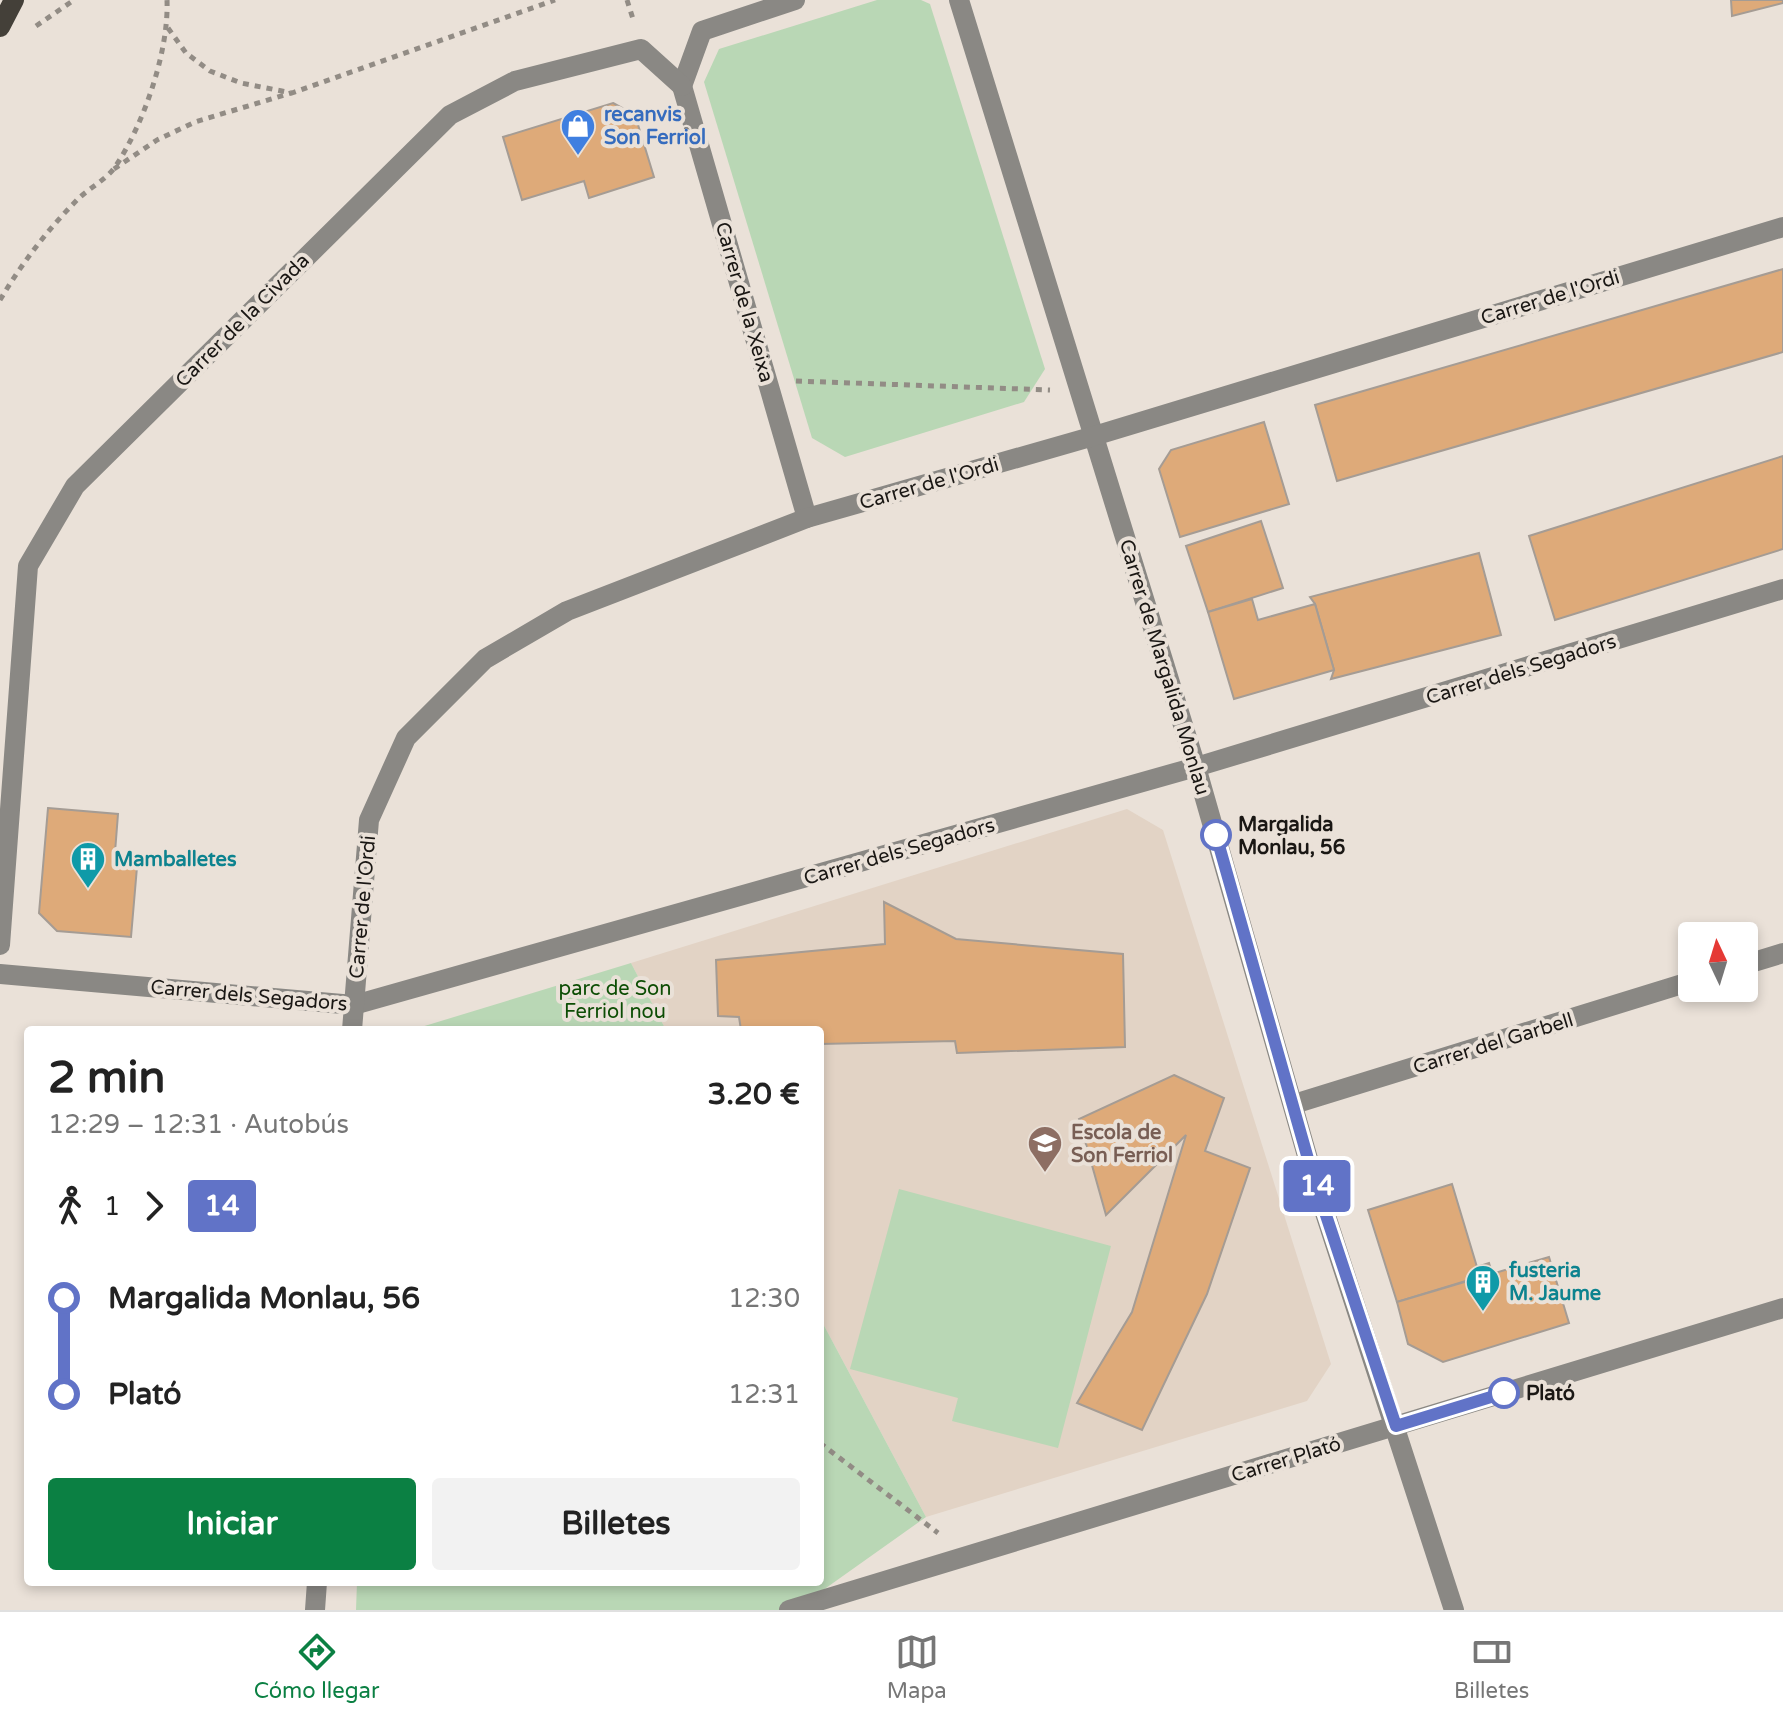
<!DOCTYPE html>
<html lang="es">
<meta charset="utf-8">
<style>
:root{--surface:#fff;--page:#f2f2f2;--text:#222;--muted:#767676;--line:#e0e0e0;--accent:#0b8043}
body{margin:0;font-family:"Varela Round",sans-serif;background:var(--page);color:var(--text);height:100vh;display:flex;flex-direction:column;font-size:30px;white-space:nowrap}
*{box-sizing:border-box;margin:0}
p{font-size:26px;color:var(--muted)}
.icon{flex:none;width:44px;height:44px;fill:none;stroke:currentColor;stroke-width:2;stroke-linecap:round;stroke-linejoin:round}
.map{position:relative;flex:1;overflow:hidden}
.details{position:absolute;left:24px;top:1026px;width:800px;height:560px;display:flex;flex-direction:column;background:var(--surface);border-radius:8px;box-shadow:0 4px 12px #0003}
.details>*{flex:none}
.badge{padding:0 16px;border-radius:6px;font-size:28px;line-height:52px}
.needle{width:52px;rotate:356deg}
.fabs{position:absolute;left:1678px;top:922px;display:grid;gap:16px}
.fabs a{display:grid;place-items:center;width:80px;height:80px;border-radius:8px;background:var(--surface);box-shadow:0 4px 12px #0003;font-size:40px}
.map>.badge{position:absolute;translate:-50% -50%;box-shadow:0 0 0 4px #fff}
.legs{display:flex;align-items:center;gap:12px;height:88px;padding:0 24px;font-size:26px}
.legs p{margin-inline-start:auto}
.headline{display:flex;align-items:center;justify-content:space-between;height:136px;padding:0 24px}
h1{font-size:44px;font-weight:800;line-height:60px}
.primary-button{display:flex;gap:16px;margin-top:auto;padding:16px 24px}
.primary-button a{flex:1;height:92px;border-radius:8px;background:var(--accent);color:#fff;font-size:32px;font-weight:800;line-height:92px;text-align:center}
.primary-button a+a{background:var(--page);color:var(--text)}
ul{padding:0 24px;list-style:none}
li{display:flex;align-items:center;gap:28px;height:96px;font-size:30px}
li i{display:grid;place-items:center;width:12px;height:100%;margin:0 10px;background:currentColor}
li i::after{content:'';width:20px;height:20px;margin:-10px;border:6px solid;border-radius:50%;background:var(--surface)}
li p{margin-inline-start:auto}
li:first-child i{background:linear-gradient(#0000 50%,currentColor 0)}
li:last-child i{background:linear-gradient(currentColor 50%,#0000 0)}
.tabs{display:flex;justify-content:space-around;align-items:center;height:112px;border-top:2px solid var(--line);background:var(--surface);font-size:22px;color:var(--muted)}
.tabs a{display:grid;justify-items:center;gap:4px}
.tabs .active{color:var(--accent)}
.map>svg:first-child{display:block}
</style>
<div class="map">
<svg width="1783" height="1610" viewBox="0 0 1783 1610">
<rect width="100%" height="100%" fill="#eae1d8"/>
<polygon fill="#e2d3c5" points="1127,809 1163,830 1331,1364 1307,1401 926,1517 820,1318 820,1030 666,1030 631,963"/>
<g fill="#b9d7b5">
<polygon points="877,0 921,0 930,4 1045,369 1024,402 845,457 812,438 704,82 719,49"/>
<polygon points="631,963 666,1030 416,1030 418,1028"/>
<polygon points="899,1189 1111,1246 1058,1448 952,1421 958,1398 850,1369"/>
<polygon points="820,1318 926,1517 795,1610 356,1610 357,1582 820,1582"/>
</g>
<g fill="#deaa79" stroke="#a59c94" stroke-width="2">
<polygon points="1731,0 1783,0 1783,3 1732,16"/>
<polygon points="613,103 635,115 654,177 589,198 584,181 522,200 503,137"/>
<polygon points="1783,269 1783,352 1337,481 1315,405"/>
<polygon points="1264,422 1289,504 1180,537 1159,469 1171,450"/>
<polygon points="1783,456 1783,549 1555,620 1529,536"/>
<polygon points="1261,521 1283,588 1208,612 1186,546"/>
<polygon points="1479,553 1501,635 1331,679 1334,670 1315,604 1310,597"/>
<polygon points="1252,599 1258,620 1315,604 1334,670 1234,699 1208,612"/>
<polygon points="48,808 118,814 114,865 137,867 131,937 57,931 39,913"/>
<polygon points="884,902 956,939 1123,954 1125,1047 957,1053 955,1041 820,1044 820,1030 741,1030 739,1017 718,1016 716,960 885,944"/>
<polygon points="1174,1075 1224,1098 1205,1151 1250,1168 1207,1294 1142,1430 1077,1403 1132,1312 1186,1135 1106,1215 1079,1119"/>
<polygon points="1452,1184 1477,1267 1489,1263 1492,1273 1397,1302 1368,1210"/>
<polygon points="1549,1257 1569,1323 1443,1362 1408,1344 1397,1302"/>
</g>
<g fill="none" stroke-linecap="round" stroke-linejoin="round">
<g stroke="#928c85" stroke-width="5" stroke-dasharray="6 6" stroke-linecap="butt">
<polyline points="627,0 634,22"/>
<polyline points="36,26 74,0"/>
<polyline points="168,28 186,53 210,71 241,83 292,93 555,0"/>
<polyline points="114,169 157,140 195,122 291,93"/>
<path d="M0 300C22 263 48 229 78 199 89 188 106 180 115 167 144 124 169 51 167 0"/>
<polyline points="796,381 1050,390"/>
<polyline points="820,1443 938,1533"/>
</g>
<g stroke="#8a8884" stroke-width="20">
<polyline points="959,0 1196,767 1312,1173 1454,1610"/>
<polyline points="682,86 807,518"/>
<polyline points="682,86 702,31 795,0"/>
<polyline points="0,945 28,566 75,486 450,115 515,81 641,49 682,86"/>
<polyline points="1744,965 1783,953"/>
<polyline points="0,974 354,1005 1196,767 1783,589"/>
<polyline points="352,1030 369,820 406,738 485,659 567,611 807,518 1094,436 1783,227"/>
<polyline points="1294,1104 1692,981"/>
<polyline points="315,1610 317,1582"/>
<polyline points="789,1610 1783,1308"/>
</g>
<polyline stroke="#444039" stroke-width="20" points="0,27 14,0"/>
</g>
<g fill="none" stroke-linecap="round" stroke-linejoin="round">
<g stroke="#fff" stroke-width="18">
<polyline id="line-1" points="1216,835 1312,1173 1396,1426 1504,1393"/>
</g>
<use href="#line-1" stroke="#6173c7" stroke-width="12"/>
</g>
<defs>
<g id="shop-pin" transform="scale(1.8)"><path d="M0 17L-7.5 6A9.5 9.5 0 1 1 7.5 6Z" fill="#3f7fe0" stroke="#eae1d8"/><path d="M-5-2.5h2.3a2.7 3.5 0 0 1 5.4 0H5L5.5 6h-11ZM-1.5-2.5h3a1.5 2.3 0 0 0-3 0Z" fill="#fff"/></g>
<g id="building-pin" transform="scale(1.8)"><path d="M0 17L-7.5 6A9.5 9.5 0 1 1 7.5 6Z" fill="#0f9aa8" stroke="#eae1d8"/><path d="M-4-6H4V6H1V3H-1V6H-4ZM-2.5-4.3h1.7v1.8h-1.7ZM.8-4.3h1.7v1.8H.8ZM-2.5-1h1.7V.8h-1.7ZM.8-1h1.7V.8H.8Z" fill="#fff"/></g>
<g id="school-pin" transform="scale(1.8)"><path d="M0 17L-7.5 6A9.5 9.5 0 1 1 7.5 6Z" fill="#8d6e63" stroke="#eae1d8"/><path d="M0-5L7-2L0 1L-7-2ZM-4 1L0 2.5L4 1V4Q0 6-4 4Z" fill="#fff"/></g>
</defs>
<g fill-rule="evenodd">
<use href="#shop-pin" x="578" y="126"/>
<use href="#building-pin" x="88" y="859"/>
<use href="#school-pin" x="1045" y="1143"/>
<use href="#building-pin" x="1483" y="1282"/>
</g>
<g fill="#fff" stroke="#6173c7" stroke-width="4">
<circle cx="1216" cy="835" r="14"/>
<circle cx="1504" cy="1393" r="14"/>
</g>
<g text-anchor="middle" stroke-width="8" stroke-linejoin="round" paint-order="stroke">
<g font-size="20" font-weight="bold" fill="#366cbe" stroke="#eae1d8" text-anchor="start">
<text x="604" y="121">recanvis<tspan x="604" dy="23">Son Ferriol</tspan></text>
</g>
<g font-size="20" fill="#1a1714" stroke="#eae1d8">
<text transform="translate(1550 297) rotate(-17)" y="7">Carrer de l'Ordi</text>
<text transform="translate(745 302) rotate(74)" y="7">Carrer de la Xeixa</text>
<text transform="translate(242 320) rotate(-45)" y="7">Carrer de la Civada</text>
<text transform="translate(929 483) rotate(-16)" y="7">Carrer de l'Ordi</text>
<text transform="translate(1165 667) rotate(73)" y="7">Carrer de Margalida Monlau</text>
<text transform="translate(1521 669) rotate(-17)" y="7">Carrer dels Segadors</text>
<text transform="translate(899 851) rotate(-16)" y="7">Carrer dels Segadors</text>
<text transform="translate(362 907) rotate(-85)" y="7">Carrer de l'Ordi</text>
<text transform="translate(249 995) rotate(5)" y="7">Carrer dels Segadors</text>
<text transform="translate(1493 1043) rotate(-17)" y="7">Carrer del Garbell</text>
<text transform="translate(1286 1459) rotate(-17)" y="7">Carrer Plató</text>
</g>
<g font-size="20" font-weight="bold" fill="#1a1714" stroke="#eae1d8" text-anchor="start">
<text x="1238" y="831">Margalida<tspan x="1238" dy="23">Monlau, 56</tspan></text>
<text x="1526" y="1400">Plató</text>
</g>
<g font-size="20" font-weight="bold" fill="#0d838f" stroke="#eae1d8" text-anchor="start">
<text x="114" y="866">Mamballetes</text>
<text x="1509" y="1277">fusteria<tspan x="1509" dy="23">M. Jaume</tspan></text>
</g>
<g font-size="20" fill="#0c4d04" stroke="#eae1d8">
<text x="615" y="995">parc de Son<tspan x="615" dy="23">Ferriol nou</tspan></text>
</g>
<g font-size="20" font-weight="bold" fill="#785e54" stroke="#eae1d8" text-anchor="start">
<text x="1071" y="1139">Escola de<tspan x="1071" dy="23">Son Ferriol</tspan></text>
</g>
</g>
</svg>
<div class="fabs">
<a><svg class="needle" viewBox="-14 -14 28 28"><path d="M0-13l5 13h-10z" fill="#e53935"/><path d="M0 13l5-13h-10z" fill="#767676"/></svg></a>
</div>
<b class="badge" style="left:1317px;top:1186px;background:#6173c7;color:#fff">14</b>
<section class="details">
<div class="headline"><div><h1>2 min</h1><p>12:29 – 12:31 · Autobús</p></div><b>3.20 €</b></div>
<div class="legs"><svg class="icon" aria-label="walk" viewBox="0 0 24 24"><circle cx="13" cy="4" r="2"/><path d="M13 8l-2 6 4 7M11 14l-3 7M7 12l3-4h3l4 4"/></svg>1<svg class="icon" aria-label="forward" viewBox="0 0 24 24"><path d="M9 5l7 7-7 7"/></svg><b class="badge" style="background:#6173c7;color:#fff">14</b></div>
<ul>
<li><i style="color:#6173c7"></i><b>Margalida Monlau, 56</b><p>12:30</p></li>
<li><i style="color:#6173c7"></i><b>Plató</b><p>12:31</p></li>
</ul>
<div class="primary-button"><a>Iniciar</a><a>Billetes</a></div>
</section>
</div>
<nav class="tabs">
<a class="active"><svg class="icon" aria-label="directions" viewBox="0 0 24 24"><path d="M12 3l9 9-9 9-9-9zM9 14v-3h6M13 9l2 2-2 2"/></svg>Cómo llegar</a>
<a><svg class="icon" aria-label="map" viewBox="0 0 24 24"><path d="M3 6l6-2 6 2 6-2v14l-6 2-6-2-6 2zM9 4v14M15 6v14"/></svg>Mapa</a>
<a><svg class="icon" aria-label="tickets" viewBox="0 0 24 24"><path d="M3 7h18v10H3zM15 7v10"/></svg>Billetes</a>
</nav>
